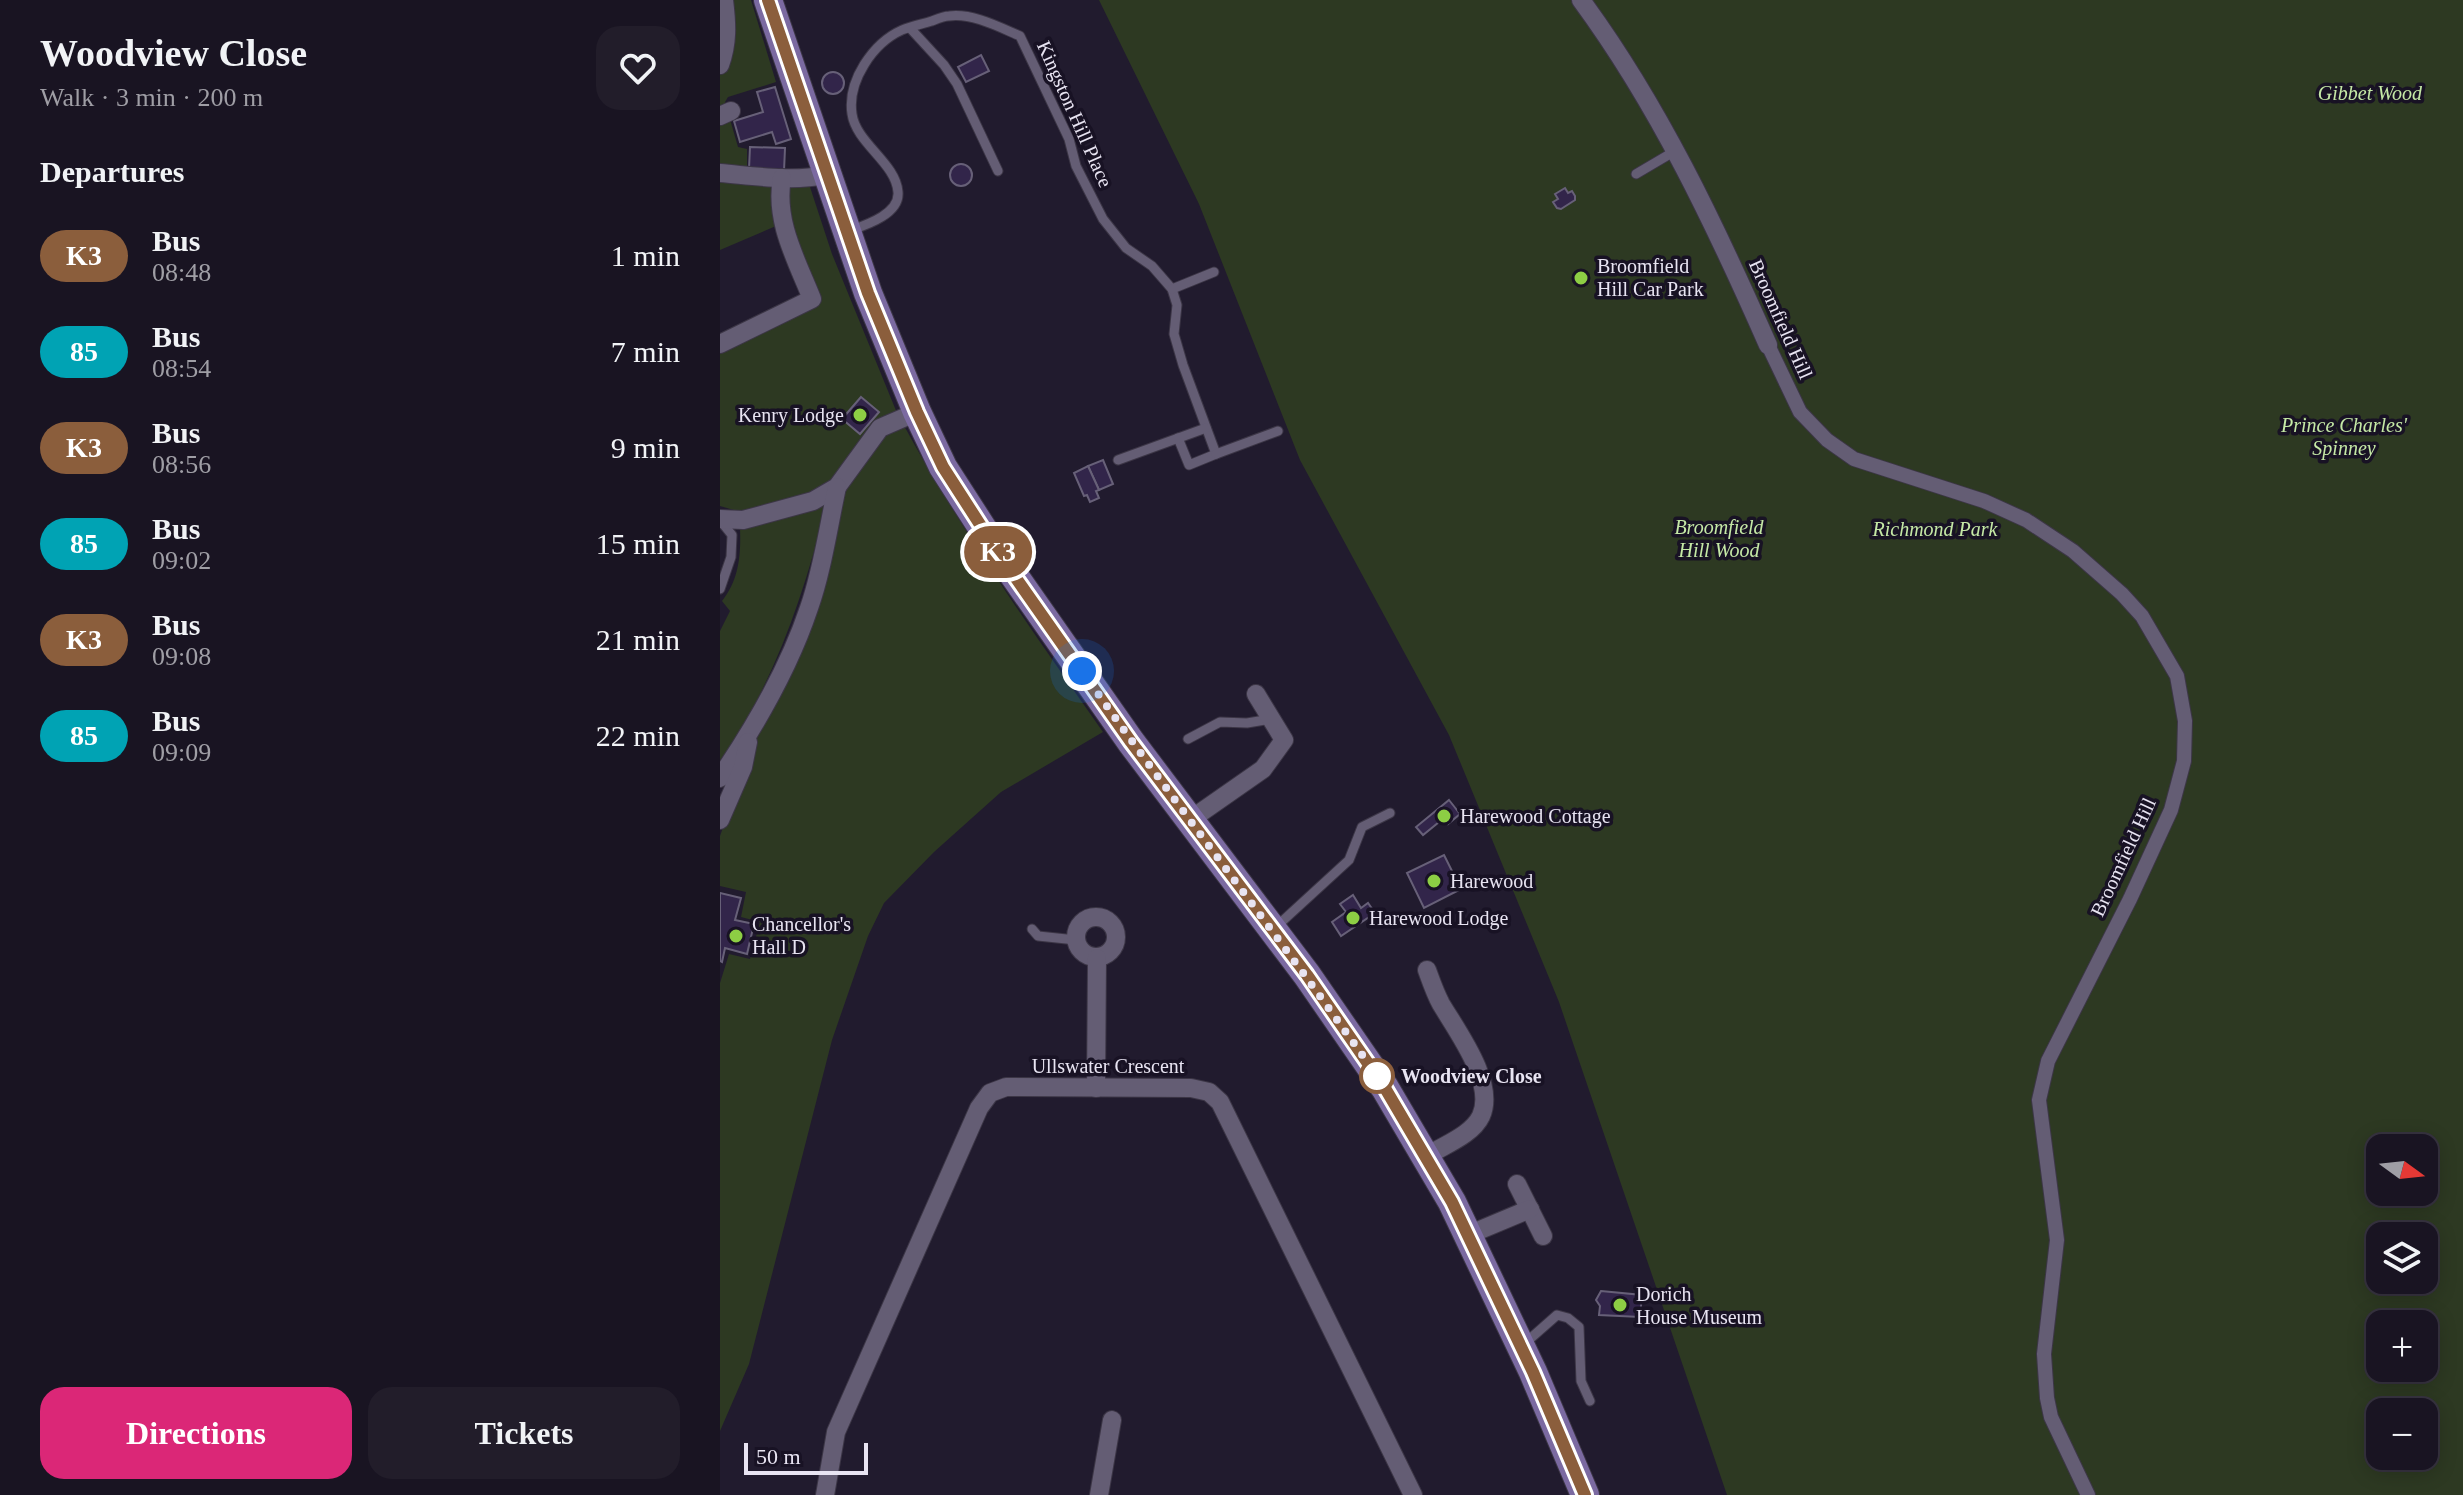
<!DOCTYPE html>
<meta charset="utf-8">
<style>
:root{--surface:#191422;--page:#221d2a;--text:#f1f3f6;--muted:#9f9ea5;--line:#373340;--accent:#db2777}
body{margin:0;font-family:"Times New Roman",serif;background:var(--page);color:var(--text);height:100vh;display:flex;flex-direction:column;font-size:30px;white-space:nowrap}
*{box-sizing:border-box;margin:0}
p{font-size:26px;color:var(--muted)}
.icon{flex:none;width:44px;height:44px;fill:none;stroke:currentColor;stroke-width:2;stroke-linecap:round;stroke-linejoin:round}
.map{position:relative;flex:1;overflow:hidden}
.side{display:flex;flex-direction:column;background:var(--surface);width:720px}
.side>*{flex:none}
.badge{padding:0 16px;border-radius:26px;font-size:28px;line-height:52px}
.needle{width:52px;rotate:105deg}
.fabs{position:absolute;left:1646px;top:1134px;display:grid;gap:16px}
.fabs a{display:grid;place-items:center;width:72px;height:72px;border-radius:16px;background:var(--surface);box-shadow:0 4px 20px #0003,0 0 0 2px var(--line);font-size:40px}
.scale{position:absolute;left:24px;bottom:20px;width:124px;box-sizing:border-box;padding-left:8px;border:4px solid #e8e4f2;border-top:0;font-size:22px;line-height:28px;white-space:nowrap;color:#e8e4f2;-webkit-text-stroke:6px #181224;paint-order:stroke}
.you{position:absolute;width:40px;height:40px;margin:-20px;border:6px solid #fff;border-radius:50%;background:#1a73e8;box-shadow:0 0 0 12px #1a73e833}
.map>.badge{position:absolute;translate:-50% -50%;box-shadow:0 0 0 4px #fff}
h2{padding:0 40px;font-size:30px;line-height:72px}
.round{display:grid;place-items:center;flex:none;width:84px;height:84px;border-radius:24px;background:var(--page)}
.head{display:flex;align-items:center;justify-content:space-between;height:136px;padding:0 40px}
h1{font-size:38px;font-weight:700;line-height:60px}
.primary-button{display:flex;gap:16px;margin-top:auto;padding:16px 40px}
.primary-button a{flex:1;height:92px;border-radius:24px;background:var(--accent);color:#fff;font-size:32px;font-weight:700;line-height:92px;text-align:center}
.primary-button a+a{background:var(--page);color:var(--text)}
ul{padding:0;list-style:none}
li{display:flex;align-items:center;gap:24px;height:96px;padding:0 40px}
li div{flex:1}
li b{display:block;font-size:30px}
li em{font-style:normal}
li .badge{min-width:88px;font-weight:700;text-align:center}
main{display:flex;flex:1;min-height:0}
.map>svg:first-child{display:block}
</style>
<main>
<section class="side">
<div class="head"><div><h1>Woodview Close</h1><p>Walk · 3 min · 200 m</p></div><a class="round"><svg class="icon" aria-label="heart" viewBox="0 0 24 24"><path d="M12 20l-8-8c-3-5 5-10 8-4 3-6 11-1 8 4z"/></svg></a></div>
<h2>Departures</h2>
<ul>
<li><span class="badge" style="background:#8b5e3c;color:#fff">K3</span><div><b>Bus</b><p>08:48</p></div><em>1 min</em></li>
<li><span class="badge" style="background:#00a3b4;color:#fff">85</span><div><b>Bus</b><p>08:54</p></div><em>7 min</em></li>
<li><span class="badge" style="background:#8b5e3c;color:#fff">K3</span><div><b>Bus</b><p>08:56</p></div><em>9 min</em></li>
<li><span class="badge" style="background:#00a3b4;color:#fff">85</span><div><b>Bus</b><p>09:02</p></div><em>15 min</em></li>
<li><span class="badge" style="background:#8b5e3c;color:#fff">K3</span><div><b>Bus</b><p>09:08</p></div><em>21 min</em></li>
<li><span class="badge" style="background:#00a3b4;color:#fff">85</span><div><b>Bus</b><p>09:09</p></div><em>22 min</em></li>
</ul>
<div class="primary-button"><a>Directions</a><a>Tickets</a></div>
</section>
<div class="map">
<svg width="1743" height="1495" viewBox="0 0 1743 1495">
<rect width="100%" height="100%" fill="#211b2e"/>
<g fill="#2d3922" fill-rule="evenodd">
<polygon points="7,0 31,0 56,82 8,97 5,102 18,147 27,149 27,168 0,165 0,73"/>
<path d="M379 0H1743V1495H1007L839 1002 729 735 580 460 479 204ZM1660 1148H1704V1192H1660ZM1660 1236H1704V1280H1660ZM1660 1324H1704V1368H1660ZM1660 1412H1704V1456H1660Z"/>
<polygon points="0,178 57,182 56,226 0,250"/>
<polygon points="70,187 90,187 112,254 177,413 103,487 85,498 24,513 0,506 0,351 96,305 68,229"/>
<path d="M182 422C241 531 312 631 383 732L281 792 214 852 164 903 148 936 112 1040 29 1364 0 1431V983L9 954 30 959 40 922 21 917 26 892 0 886V836L122 492 162 433Z"/>
<path d="M108 500C91 566 72 630 41 692 29 716 17 740 0 760V631L10 611 2 601C19 580 21 555 20 528Z"/>
</g>
<g fill="#32254a" stroke="#676078" stroke-width="2">
<polygon points="261,55 269,71 246,82 238,67"/>
<circle cx="113" cy="83" r="11"/>
<polygon points="55,87 71,139 56,144 52,132 20,142 14,121 43,112 37,92"/>
<polygon points="30,147 65,148 64,171 29,169"/>
<circle cx="241" cy="175" r="11"/>
<polygon points="845,188 848,193 852,191 855,196 855,200 841,209 837,208 833,202 838,199 835,194"/>
<polygon points="141,397 159,412 140,434 122,419"/>
<polygon points="383,460 393,484 379,490 368,466"/>
<polygon points="368,466 379,490 376,491 379,498 370,502 367,495 364,496 354,473"/>
<polygon points="729,800 740,814 728,824 724,818 703,835 696,827"/>
<polygon points="724,855 741,889 704,908 687,873"/>
<polygon points="0,893 21,898 15,920 34,924 27,954 5,948 2,962 0,961"/>
<polygon points="633,895 641,908 648,903 655,913 621,936 612,922 626,912 620,904"/>
<polygon points="881,1291 922,1295 920,1317 879,1315 880,1306 876,1300"/>
</g>
<g fill="none" stroke-linecap="round" stroke-linejoin="round">
<g stroke="#3c3646" stroke-width="11">
<g id="service">
<polyline points="190,28 224,65 237,84 278,171"/>
<polyline points="916,174 955,151"/>
<path d="M129 231C146 225 180 214 178 192 176 163 136 143 132 114 127 81 153 43 182 30 191 26 202 24 212 21 217 19 224 16 229 16 253 13 279 27 300 36L349 139 356 166 383 219 406 248 432 266 452 289 457 305 454 334 463 365 496 454 469 465 458 438"/>
<polyline points="452,289 494,272"/>
<polyline points="496,454 558,431"/>
<polyline points="398,460 486,428"/>
<polyline points="0,520 12,535 11,557 0,589"/>
<polyline points="468,739 500,722 527,723 551,719"/>
<polyline points="557,926 629,860 642,827 670,813"/>
<polyline points="312,929 318,936 356,940"/>
<polyline points="804,1344 837,1315 848,1318 859,1327 861,1381 870,1401"/>
</g>
</g>
<g stroke="#3c3646" stroke-width="16">
<polyline id="pedestrian" points="1048,345 1080,412 1107,440 1134,459 1264,501 1306,520 1353,551 1402,594 1422,616 1457,676 1465,721 1464,761 1451,810 1410,899 1328,1061 1319,1100 1337,1240 1324,1354 1327,1398 1331,1417 1368,1495"/>
</g>
<g stroke="#3c3646" stroke-width="20">
<g id="minor">
<path d="M861 0C939 106 995 225 1048 345"/>
<path d="M0 65C8 43 7 24 4 0"/>
<polyline points="0,116 11,111"/>
<path d="M0 173C35 176 71 182 106 175"/>
<path d="M0 344 92 299C77 261 54 221 62 178"/>
<polyline points="0,519 23,520 93,501 117,487 160,428 197,412"/>
<path d="M0 778C36 725 69 668 89 608 102 572 109 524 117 487"/>
<polyline points="0,820 23,767 28,742"/>
<polyline points="470,820 543,769 564,740 536,694"/>
<circle cx="376" cy="937" r="20"/>
<path d="M707 970C711 981 715 993 721 1004 737 1031 776 1083 761 1116 752 1135 724 1145 707 1156"/>
<polyline points="376,1088 377,958"/>
<polyline points="797,1184 823,1236"/>
<polyline points="748,1235 810,1209"/>
<polyline points="105,1495 116,1432 259,1108 270,1093 286,1087 471,1088 489,1092 500,1102 693,1495"/>
<polyline points="379,1495 392,1420"/>
</g>
</g>
<g stroke="#3c3646" stroke-width="30">
<polyline id="primary" points="48,0 148,293 197,412 223,467 279,554 411,742 587,975 665,1088 732,1202 813,1372 865,1495"/>
</g>
<use href="#service" stroke="#645d74" stroke-width="9"/>
<use href="#pedestrian" stroke="#645d74" stroke-width="14"/>
<use href="#minor" stroke="#645d74" stroke-width="18"/>
<use href="#primary" stroke="#7b6aa1" stroke-width="28"/>
</g>
<g fill="none" stroke-linecap="round" stroke-linejoin="round">
<g stroke="#fff" stroke-width="18">
<polyline id="line" points="48,0 148,293 197,412 223,467 279,554 411,742 587,975 665,1088 732,1202 813,1372 865,1495"/>
</g>
<use href="#line" stroke="#8b5e3c" stroke-width="12"/>
<path stroke="#e8e4f2" stroke-width="8" stroke-dasharray="0 14.4" d="M362 671C458 808 561 939 657 1076"/>
</g>
<g fill="#8dce44" stroke="#181224" stroke-width="3">
<circle cx="861" cy="278" r="8"/>
<circle cx="140" cy="415" r="8"/>
<circle cx="724" cy="816" r="8"/>
<circle cx="714" cy="881" r="8"/>
<circle cx="633" cy="918" r="8"/>
<circle cx="16" cy="936" r="8"/>
<circle cx="900" cy="1305" r="8"/>
</g>
<circle fill="#fff" stroke="#8b5e3c" stroke-width="4" cx="657" cy="1076" r="16"/>
<g text-anchor="middle" stroke-width="7" stroke-linejoin="round" paint-order="stroke">
<g font-size="20" font-style="italic" fill="#c5e9a6" stroke="#181224">
<text x="1650" y="100">Gibbet Wood</text>
<text x="1624" y="432">Prince Charles'<tspan x="1624" dy="23">Spinney</tspan></text>
<text x="999" y="534">Broomfield<tspan x="999" dy="23">Hill Wood</tspan></text>
<text x="1215" y="536">Richmond Park</text>
</g>
<g font-size="20" fill="#e8e4f2" stroke="#181224">
<text transform="translate(355 114) rotate(66)" y="7">Kingston Hill Place</text>
<text transform="translate(1061 319) rotate(66)" y="7">Broomfield Hill</text>
<text transform="translate(1403 857) rotate(-65)" y="7">Broomfield Hill</text>
<text x="388" y="1073">Ullswater Crescent</text>
</g>
<g font-size="20" fill="#e8e4f2" stroke="#181224" text-anchor="start">
<text x="877" y="273">Broomfield<tspan x="877" dy="23">Hill Car Park</tspan></text>
<text x="124" y="422" text-anchor="end">Kenry Lodge</text>
<text x="740" y="823">Harewood Cottage</text>
<text x="730" y="888">Harewood</text>
<text x="649" y="925">Harewood Lodge</text>
<text x="32" y="931">Chancellor's<tspan x="32" dy="23">Hall D</tspan></text>
<text x="916" y="1301">Dorich<tspan x="916" dy="23">House Museum</tspan></text>
</g>
<g font-size="20" font-weight="bold" fill="#e8e4f2" stroke="#181224" text-anchor="start">
<text x="681" y="1083">Woodview Close</text>
</g>
</g>
</svg>
<div class="fabs">
<a><svg class="needle" viewBox="-14 -14 28 28"><path d="M0-13l5 13h-10z" fill="#e53935"/><path d="M0 13l5-13h-10z" fill="#9f9ea5"/></svg></a>
<a><svg class="icon" aria-label="layers" viewBox="0 0 24 24"><path d="M12 4l9 5-9 5-9-5zM3 14l9 5 9-5"/></svg></a>
<a>+</a>
<a>−</a>
</div>
<div class="scale">50 m</div>
<div class="you" style="left:362px;top:671px"></div>
<b class="badge" style="left:278px;top:552px;background:#8b5e3c;color:#fff">K3</b>
</div>
</main>
